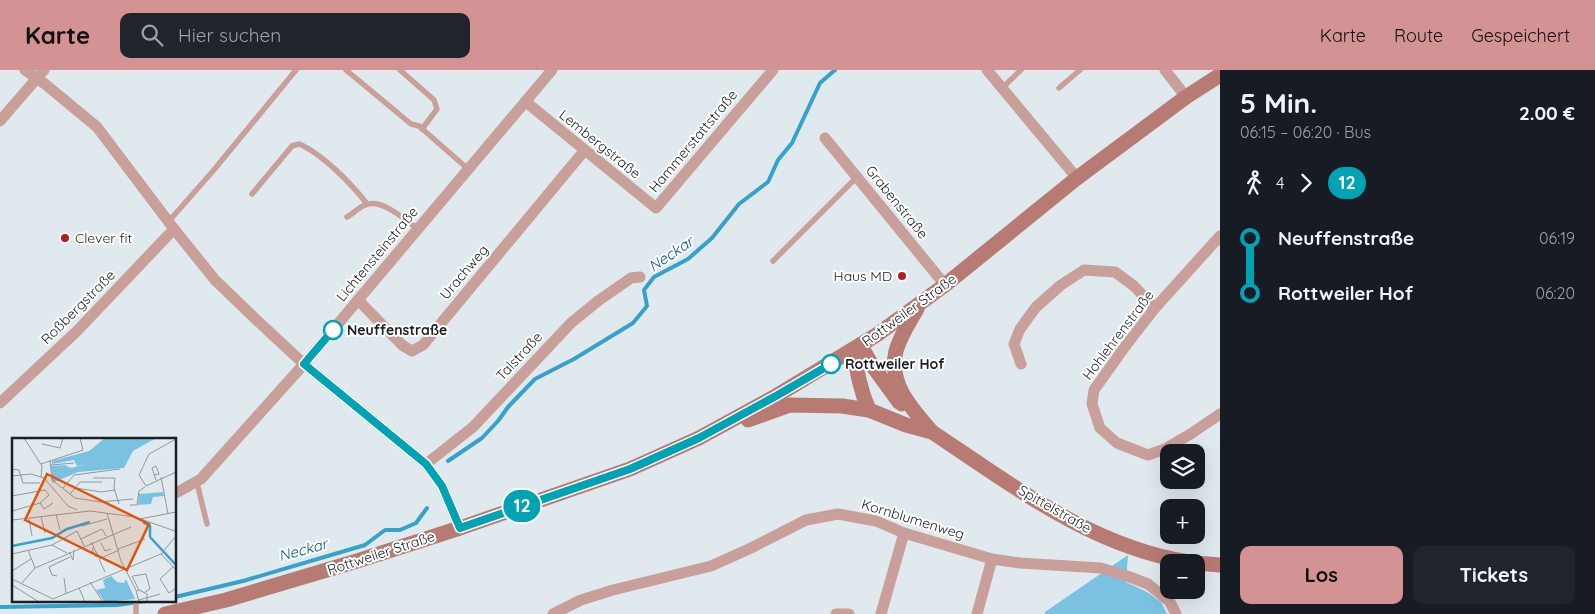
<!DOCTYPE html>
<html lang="de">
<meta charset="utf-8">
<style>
:root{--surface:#171b24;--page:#20242c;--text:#f1f3f6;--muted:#9ea1a6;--accent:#d39394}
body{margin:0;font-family:Quicksand,sans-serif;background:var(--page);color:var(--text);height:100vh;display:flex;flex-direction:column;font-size:19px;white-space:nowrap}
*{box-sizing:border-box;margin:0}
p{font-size:16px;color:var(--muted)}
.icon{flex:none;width:28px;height:28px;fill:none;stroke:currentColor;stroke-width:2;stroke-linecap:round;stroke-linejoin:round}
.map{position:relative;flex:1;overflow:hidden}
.side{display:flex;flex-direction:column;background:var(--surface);width:375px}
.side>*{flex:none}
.badge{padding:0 10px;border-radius:16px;font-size:18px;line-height:32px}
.controls{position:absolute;left:1160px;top:374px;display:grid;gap:10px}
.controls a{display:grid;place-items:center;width:45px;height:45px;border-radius:10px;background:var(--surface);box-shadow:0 5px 20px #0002;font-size:25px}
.map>.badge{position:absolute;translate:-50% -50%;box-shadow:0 0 0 2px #fff}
.legs{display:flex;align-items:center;gap:8px;height:55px;padding:0 20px;font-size:16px}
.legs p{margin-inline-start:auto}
.headline{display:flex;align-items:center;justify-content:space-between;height:85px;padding:0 20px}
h1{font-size:28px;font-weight:800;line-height:38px}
.cta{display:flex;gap:10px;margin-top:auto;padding:10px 20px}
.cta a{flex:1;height:58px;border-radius:10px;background:var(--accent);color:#111;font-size:20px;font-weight:800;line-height:58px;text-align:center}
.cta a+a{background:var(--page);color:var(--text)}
ul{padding:0 20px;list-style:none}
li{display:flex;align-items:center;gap:18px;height:55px;font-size:19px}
li i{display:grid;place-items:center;width:8px;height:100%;margin:0 6px;background:currentColor}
li i::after{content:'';width:12px;height:12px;margin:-6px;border:4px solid;border-radius:50%;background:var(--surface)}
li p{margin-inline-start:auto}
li:first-child i{background:linear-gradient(#0000 50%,currentColor 0)}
li:last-child i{background:linear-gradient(currentColor 50%,#0000 0)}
header{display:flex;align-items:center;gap:30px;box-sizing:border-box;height:70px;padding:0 25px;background:var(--accent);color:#111}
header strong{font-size:24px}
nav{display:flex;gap:28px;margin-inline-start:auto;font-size:18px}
.search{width:350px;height:45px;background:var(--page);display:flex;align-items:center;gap:12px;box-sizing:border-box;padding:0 18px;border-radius:10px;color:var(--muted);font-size:19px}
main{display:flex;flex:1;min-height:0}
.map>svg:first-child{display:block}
</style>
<header>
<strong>Karte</strong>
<div class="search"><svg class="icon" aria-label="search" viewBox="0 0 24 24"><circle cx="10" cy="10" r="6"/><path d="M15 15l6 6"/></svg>Hier suchen</div>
<nav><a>Karte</a><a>Route</a><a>Gespeichert</a></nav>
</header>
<main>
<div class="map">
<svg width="1220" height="544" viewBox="0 0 1220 544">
<rect width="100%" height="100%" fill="#e0e9ee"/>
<polygon fill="#7bc2e2" points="1128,485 1126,512 1147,522 1161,532 1167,544 1045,544 1045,542"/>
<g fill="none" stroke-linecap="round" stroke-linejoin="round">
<g stroke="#36a2cc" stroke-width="4">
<polyline points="448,391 482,368 498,351 508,337 535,309 574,289 633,253 647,236 644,220 654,207 688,189 712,168 739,134 768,112 778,90 792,73 820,13 835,0"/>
<polyline points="175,527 243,511 365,475 385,460 400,460 416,453 427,438"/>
<polyline points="0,537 117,535 153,530"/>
</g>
<g stroke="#c99f9a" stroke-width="5.5">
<polyline points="346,0 411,54 419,56 468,99"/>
<polyline points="400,0 434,30 437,39 422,59"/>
<polyline points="1002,18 1021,0"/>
<polyline points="1059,18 1080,0"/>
<path d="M252 124 292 76 299 74C321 83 352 114 367 134"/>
<path d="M347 147C354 143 361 135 368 134 384 130 405 150 418 159"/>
<polyline points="169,151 213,101 296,0"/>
<polyline points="773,191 858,106"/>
<polyline points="197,413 207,454"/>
<polyline points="136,544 136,530"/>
</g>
<g stroke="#c99f9a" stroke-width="11">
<polyline points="25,0 45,14 97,57 174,159 215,210 263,256 304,294 426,394 442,416 460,458"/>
<polyline points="987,0 1077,108"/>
<polyline points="1165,0 1186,27"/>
<polyline points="526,32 656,138 773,0"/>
<polyline points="0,51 44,0"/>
<polyline points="825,68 945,215"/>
<polyline points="1220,166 1155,238 1124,278 1094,320 1092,334 1100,358 1117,373 1148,385 1165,379 1192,363 1220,344"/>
<polyline points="358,230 402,275 412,281 423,275 584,81"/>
<polyline points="1021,294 1014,274 1020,259 1036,237 1061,215 1084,200 1115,202 1134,216 1155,238"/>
<polyline points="0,333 77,261 174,159"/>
<polyline points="426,394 473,357 571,253 598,231 631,208 640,207"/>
<polyline points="176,423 201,409 304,294 552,0"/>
<polyline points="553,544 581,530 613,520 711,496 751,478 806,450 838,444 876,451 904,463 992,489 1020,493 1101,498 1130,507 1148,514 1158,522 1170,532 1176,544"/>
<polyline points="836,544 849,544"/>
<polyline points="881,544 904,463"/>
<polyline points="977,544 992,489"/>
</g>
<g stroke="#b87b74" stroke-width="15">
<path d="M917 239C909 252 900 267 896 281 888 314 912 339 932 362 1012 415 1092 477 1189 492"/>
<polyline points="861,276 872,295 899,332 902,334"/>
<path d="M854 280C857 303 860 319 869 340"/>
<polyline points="748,350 790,335 842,336 869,340 906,355 932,362"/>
<polyline points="1196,493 1220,495"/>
<polyline points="165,544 226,530 357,491 460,458 630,399 699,368 776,326 878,264 945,215 1077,108 1186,27 1220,5"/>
</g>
</g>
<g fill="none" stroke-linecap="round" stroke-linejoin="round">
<g stroke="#fff" stroke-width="11">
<polyline id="line-1" points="333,260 304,294 426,394 442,416 460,458 630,399 699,368 776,326 831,294"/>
</g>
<use href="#line-1" stroke="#00a3b4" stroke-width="8"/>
</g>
<g fill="#af1e1d" stroke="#fff" stroke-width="2">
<circle cx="65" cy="168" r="5"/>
<circle cx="902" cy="206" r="5"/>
</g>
<g fill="#fff" stroke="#00a3b4" stroke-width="2.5">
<circle cx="333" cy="260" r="9"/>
<circle cx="831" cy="294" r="9"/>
</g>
<g text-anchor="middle" stroke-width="4" stroke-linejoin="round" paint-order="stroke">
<g font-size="14" fill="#1c1f21" stroke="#fff">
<text transform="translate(693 71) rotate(-50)" y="5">Hammerstattstraße</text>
<text transform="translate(600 74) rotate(39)" y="5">Lembergstraße</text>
<text transform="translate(897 132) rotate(51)" y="5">Grabenstraße</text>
<text transform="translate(377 184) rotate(-50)" y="5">Lichtensteinstraße</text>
<text transform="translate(464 202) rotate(-50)" y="5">Urachweg</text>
<text transform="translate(78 237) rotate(-45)" y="5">Roßbergstraße</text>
<text transform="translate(909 240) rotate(-36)" y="5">Rottweiler Straße</text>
<text transform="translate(1118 265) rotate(-53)" y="5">Hohlehrenstraße</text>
<text transform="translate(519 286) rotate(-47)" y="5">Talstraße</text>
<text transform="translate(1055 439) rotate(30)" y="5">Spittelstraße</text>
<text transform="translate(913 449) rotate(17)" y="5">Kornblumenweg</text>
<text transform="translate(381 483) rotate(-18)" y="5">Rottweiler Straße</text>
</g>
<g font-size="14" fill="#1c1f21" stroke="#fff" text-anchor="start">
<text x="75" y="173">Clever fit</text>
<text x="892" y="211" text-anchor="end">Haus MD</text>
</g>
<g font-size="14" font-weight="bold" fill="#1c1f21" stroke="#fff" text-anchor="start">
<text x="347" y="265">Neuffenstraße</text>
<text x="845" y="299">Rottweiler Hof</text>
</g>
<g font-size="15" font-style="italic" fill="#015b78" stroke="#fff">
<text transform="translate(671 184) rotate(-34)" y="5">Neckar</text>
<text transform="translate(303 480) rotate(-15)" y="5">Neckar</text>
</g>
</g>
<g transform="translate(12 368)">
<rect width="164" height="164" fill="#e0e9ee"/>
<path d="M93 0H144L121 13 112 30 66 34 40 45 39 28 53 27 59 30 74 26 65 28 62 22 40 26V23L77 13ZM151 54 152 58 141 59 139 66 126 67 127 56ZM99 138 105 144 112 145 114 141 123 161 93 164 84 152 93 150 91 142Z" fill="#7bc2e2"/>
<path fill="none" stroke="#36a2cc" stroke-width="2.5" d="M131 84 138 88V99M138 99 164 127M0 108 40 100 55 91 78 84"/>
<path fill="none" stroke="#92989c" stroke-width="1" d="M12 0 30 28 29 39M164 1 137 16 127 37 134 48 164 34M30 6 48 10 51 0M38 22 40 42 63 60 88 64 121 61M29 26 71 12 68 0M39 27 62 25M0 31 7 32 11 45H28M142 37 147 36 144 28 140 30 144 42M0 38 19 36 32 40 56 68 65 72M149 39 156 76M81 40H103L102 50 107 66M51 50 62 37 108 31M64 50 89 54 103 52M58 56 68 44H90M0 58 33 52 37 57 28 65 0 73M28 65 32 71 41 65M118 67H125L127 53 133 49M95 75 109 123 124 152 127 164M44 76 48 92M29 79 33 95M17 81 20 98M128 81 164 74M0 82 78 73 123 79 163 93M70 88 95 81M69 101 90 91 94 98M79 104 86 118 84 119 80 111 82 109M89 105 93 113 99 111M40 107 55 115M106 111 133 101M16 112 23 130M57 114 61 122 62 112M0 116 40 107 65 93 72 108M149 116 164 132M161 129 148 141 157 155 164 150M0 133 19 121M93 134 87 121 107 112M45 138 40 137 37 129 58 119M120 138 127 152 125 153M121 138 134 136 138 151 133 154M52 140 54 155M0 141 41 161 149 116 164 98M78 144 91 164M10 145 23 130 119 89M0 147 27 164M67 150 73 164M127 152 135 156V164M127 162 148 156"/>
<path fill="#de560d" fill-opacity="0.15" stroke="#de560d" stroke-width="2.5" d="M35 36 137 86 115 132 13 82Z"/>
<rect width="164" height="164" fill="none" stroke="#1c1f21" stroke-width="2.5"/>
</g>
</svg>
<div class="controls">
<a><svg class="icon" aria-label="layers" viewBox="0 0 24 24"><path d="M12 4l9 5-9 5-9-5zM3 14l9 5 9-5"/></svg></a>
<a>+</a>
<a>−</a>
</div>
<b class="badge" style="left:522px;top:436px;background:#00a3b4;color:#fff">12</b>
</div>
<section class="side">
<div class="headline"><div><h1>5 Min.</h1><p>06:15 – 06:20 · Bus</p></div><b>2.00 €</b></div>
<div class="legs"><svg class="icon" aria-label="walk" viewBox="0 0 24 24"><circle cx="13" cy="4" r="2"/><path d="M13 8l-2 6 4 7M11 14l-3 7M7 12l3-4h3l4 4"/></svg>4<svg class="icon" aria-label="forward" viewBox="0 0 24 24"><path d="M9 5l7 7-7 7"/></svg><b class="badge" style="background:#00a3b4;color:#fff">12</b></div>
<ul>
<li><i style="color:#00a3b4"></i><b>Neuffenstraße</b><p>06:19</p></li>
<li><i style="color:#00a3b4"></i><b>Rottweiler Hof</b><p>06:20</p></li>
</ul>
<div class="cta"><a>Los</a><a>Tickets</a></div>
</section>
</main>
